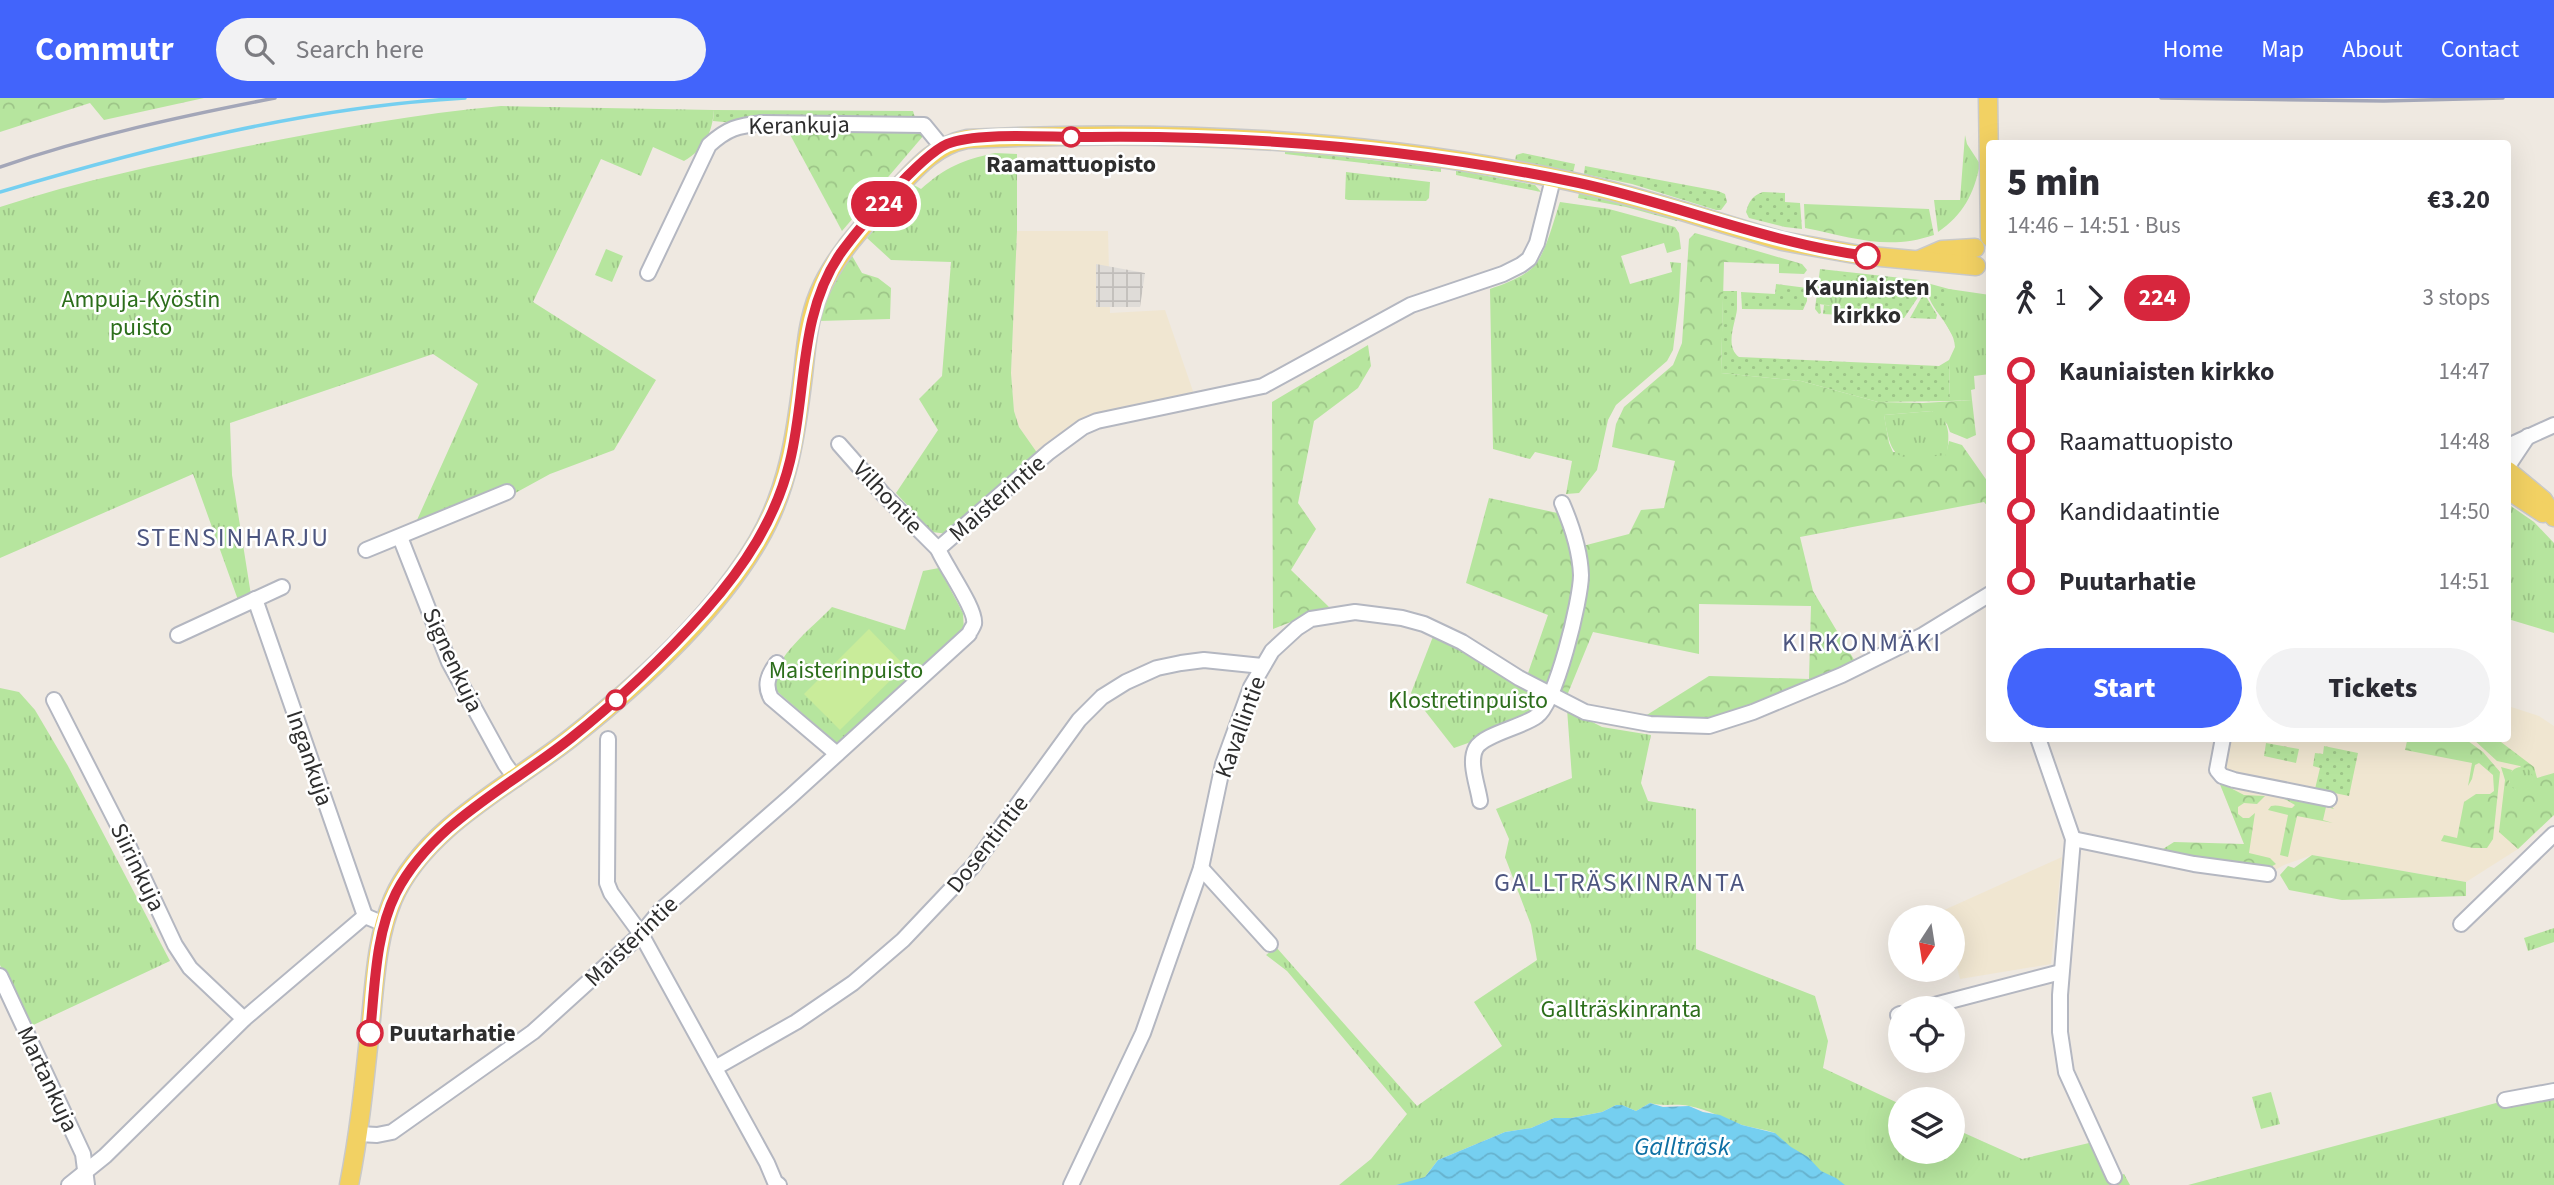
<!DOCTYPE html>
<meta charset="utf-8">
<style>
:root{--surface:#fff;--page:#f2f2f3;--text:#2b2b33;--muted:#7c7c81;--accent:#4264fb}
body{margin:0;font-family:"Source Sans 3",sans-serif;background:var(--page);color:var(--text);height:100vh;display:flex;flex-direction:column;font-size:26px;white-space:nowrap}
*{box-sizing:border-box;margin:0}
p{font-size:23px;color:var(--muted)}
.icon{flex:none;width:38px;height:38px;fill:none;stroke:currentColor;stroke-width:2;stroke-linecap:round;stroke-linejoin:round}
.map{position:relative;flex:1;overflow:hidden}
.panel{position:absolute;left:1986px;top:42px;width:525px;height:602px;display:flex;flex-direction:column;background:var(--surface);border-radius:7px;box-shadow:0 7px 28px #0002}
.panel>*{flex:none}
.badge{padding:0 14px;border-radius:23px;font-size:24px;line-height:46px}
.needle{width:46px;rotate:192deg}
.tools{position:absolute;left:1888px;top:807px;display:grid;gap:14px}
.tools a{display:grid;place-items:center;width:77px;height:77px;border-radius:50%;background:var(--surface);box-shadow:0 7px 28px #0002;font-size:35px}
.map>.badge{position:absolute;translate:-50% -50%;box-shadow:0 0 0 4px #fff}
.legs{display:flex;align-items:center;gap:10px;height:77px;padding:0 21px;font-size:23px}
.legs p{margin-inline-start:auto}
.headline{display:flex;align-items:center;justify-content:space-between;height:119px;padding:0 21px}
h1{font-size:38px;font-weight:800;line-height:52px}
.action{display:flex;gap:14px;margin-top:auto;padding:14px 21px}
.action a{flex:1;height:80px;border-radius:42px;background:var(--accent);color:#fff;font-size:28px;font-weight:800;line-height:80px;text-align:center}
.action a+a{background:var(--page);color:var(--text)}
ul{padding:0 21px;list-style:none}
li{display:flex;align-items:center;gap:24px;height:70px;font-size:26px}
li i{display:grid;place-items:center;width:10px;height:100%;margin:0 9px;background:currentColor}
li i::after{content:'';width:18px;height:18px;margin:-9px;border:5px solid;border-radius:50%;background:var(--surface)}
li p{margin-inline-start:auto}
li:first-child i{background:linear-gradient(#0000 50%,currentColor 0)}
li:last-child i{background:linear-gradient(currentColor 50%,#0000 0)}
header{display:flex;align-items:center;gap:42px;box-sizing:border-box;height:98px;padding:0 35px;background:var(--accent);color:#fff}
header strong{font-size:33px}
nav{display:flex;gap:38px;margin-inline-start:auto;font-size:24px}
.search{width:490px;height:63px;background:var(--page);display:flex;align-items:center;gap:18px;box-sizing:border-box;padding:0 24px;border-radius:38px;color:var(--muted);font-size:26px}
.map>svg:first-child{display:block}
</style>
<header>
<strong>Commutr</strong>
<div class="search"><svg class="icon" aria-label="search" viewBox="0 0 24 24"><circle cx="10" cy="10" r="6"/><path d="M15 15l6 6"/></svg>Search here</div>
<nav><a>Home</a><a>Map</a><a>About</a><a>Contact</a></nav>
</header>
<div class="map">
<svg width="2554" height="1087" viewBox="0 0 2554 1087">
<defs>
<pattern id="grass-dots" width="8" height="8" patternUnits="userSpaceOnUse" patternTransform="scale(1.75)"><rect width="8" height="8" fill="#b6e59e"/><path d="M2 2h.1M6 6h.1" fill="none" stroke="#9dc588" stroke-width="1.8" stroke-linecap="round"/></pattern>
<pattern id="forest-crowns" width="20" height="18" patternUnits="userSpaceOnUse" patternTransform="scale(1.75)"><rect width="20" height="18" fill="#b6e59e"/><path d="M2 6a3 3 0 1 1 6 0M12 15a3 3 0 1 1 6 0" fill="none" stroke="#9dc588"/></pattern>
<pattern id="park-tufts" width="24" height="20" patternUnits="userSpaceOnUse" patternTransform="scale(1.75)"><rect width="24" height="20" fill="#b6e59e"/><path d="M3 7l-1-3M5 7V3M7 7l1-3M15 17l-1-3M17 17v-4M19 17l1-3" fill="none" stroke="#9dc588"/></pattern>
<pattern id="plaza-grid" width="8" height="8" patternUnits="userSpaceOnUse" patternTransform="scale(1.75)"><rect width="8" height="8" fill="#dfdcd8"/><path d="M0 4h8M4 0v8" fill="none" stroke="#c0bdba"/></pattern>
<pattern id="water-waves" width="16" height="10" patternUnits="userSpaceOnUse" patternTransform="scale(1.75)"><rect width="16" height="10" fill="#75cff0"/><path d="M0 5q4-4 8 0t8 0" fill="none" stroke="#66b2ce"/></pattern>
</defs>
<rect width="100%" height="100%" fill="#efe9e1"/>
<g fill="#f0e6d1">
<polygon points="1017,133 1108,133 1110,215 1165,212 1195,299 1136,309 1038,356 1019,329 1014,313 1011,275"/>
<polygon points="2508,608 2539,618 2554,628 2554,714 2518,751 2466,784 2312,757 2284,767 2268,776 2248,764 2244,746 2219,684 2227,641 2508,640"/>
<polygon points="2062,759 2051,866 1960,881 1953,853 1953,819 1944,819 1942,813"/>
</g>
<g fill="url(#grass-dots)">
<polygon points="714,12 913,13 916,23 734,25 713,23"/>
<polygon points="1285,52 1441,70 1441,74 1285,56"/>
<polygon points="1523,55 1575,66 1573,75 1515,64 1516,57"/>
<polygon points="1585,68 1718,93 1725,96 1727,104 1721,112 1716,112 1632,86 1584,76"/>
<polygon points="1456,72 1535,87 1541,94 1456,77"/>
<path d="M1763 94 1785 95V104L1800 105 1802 131 1785 129 1749 120 1746 114C1749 103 1752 98 1763 94Z"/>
<polygon points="1579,95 1678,119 1677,123 1626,109 1578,100"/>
<polygon points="1820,171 1920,182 1923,192 1904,220 1823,216 1824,207 1857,210 1820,206 1821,215 1819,216 1815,211"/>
<path d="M1927 185 1960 194 1955 249C1954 225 1924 209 1927 185Z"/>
<polygon points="1776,186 1807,190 1807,203 1803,212 1742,211 1741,194 1775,196"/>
<path d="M1723 193H1737C1737 199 1737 205 1737 211 1736 224 1724 248 1739 259L1939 268 1949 262 1950 303 1878 304 1801 283 1721 275Z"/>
<polygon points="1924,195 1937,217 1936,221 1910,220"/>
<polygon points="2266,645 2299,651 2296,665 2264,658"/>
<polygon points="2324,648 2358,655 2349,698 2315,691 2320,670 2313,668 2315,655 2323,656"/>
</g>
<g fill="url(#forest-crowns)">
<polygon points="0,0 204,0 104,22 90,5 0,34"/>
<polygon points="787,31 919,32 924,37 842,133"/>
<path d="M1804 106 1929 111 1934 137C1887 153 1851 139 1805 130Z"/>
<polygon points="1695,135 1802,166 1807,172 1804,176 1779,175 1779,166 1724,164 1721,275 1801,283 1878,304 1923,305 1972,302 1976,337 1967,341 1950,334 1947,326 1932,313 1884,317 1889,345 1893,354 1946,357 1949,343 1962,347 1990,387 1990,411 1984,404 1800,439 1813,493 1856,565 1720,621 1642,620 1709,578 1809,581 1811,508 1699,506 1699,556 1593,534 1566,600 1527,578 1548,517 1466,485 1489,400 1562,416 1575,450 1629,436 1641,412 1664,410 1675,363 1612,349 1616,326 1624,309 1673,267 1682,245 1689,141"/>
<polygon points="851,156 862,175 878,180 891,190 890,221 818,223 831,190"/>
<polygon points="1368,247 1371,268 1358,290 1314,323 1298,405 1316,431 1291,472 1329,509 1273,531 1272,304"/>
<polygon points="2464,640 2483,654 2500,674 2493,741 2487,750 2473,750 2441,743 2444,737 2457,740 2464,704 2476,696 2490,696 2494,693 2493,677 2479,665 2475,667 2472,681 2468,688 2472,665 2405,652 2407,643 2410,641"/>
<polygon points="2473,641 2497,641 2534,669 2537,680 2554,675 2554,717 2518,751 2499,734 2505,682 2501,669 2512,672 2509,684 2516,692 2527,691 2533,681 2520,668 2497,663"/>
<polygon points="2219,684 2244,697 2265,698 2257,706 2244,705 2238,709 2238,716 2243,720 2249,720 2255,715 2249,755 2270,760 2276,766 2263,773 2155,756 2174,744 2244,746"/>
<path d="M2274 695 2328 704 2334 711 2326 709 2323 722 2333 725 2297 718 2288 759 2280 757 2288 717 2268 712 2271 708C2278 706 2285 710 2292 710L2295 707Z"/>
<polygon points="2312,757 2466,784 2466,798 2342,802 2289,792 2280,777 2288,768 2294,770"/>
</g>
<g fill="url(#park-tufts)">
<path d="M501 8 714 12C712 35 705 51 684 63L653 49 641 78 601 61 533 204 656 282 614 352 550 376 508 399 503 389 417 422 478 286 433 256 230 325 232 377 251 497 238 502 193 376 0 460V109C79 83 161 66 243 49 329 32 413 16 501 8Z"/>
<path d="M1965 37 1967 46 1980 66C1974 96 1963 117 1938 134L1934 102H1960Z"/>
<path d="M995 55 1017 56V133L1011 275 1014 313 1019 329 1038 356 948 436 932 434 896 395 938 332 919 301 942 278 951 164 891 162 867 140 914 87 921 91C946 69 962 62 995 55Z"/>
<polygon points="1346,74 1430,84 1429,100 1426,103 1348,102 1345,101"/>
<path d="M1560 104 1609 111 1675 129 1679 135 1681 151 1667 155 1664 145 1621 158 1630 186 1672 174 1670 164 1681 165 1679 203 1673 252 1667 263 1616 307 1608 322 1597 372 1579 395 1566 396 1572 363 1535 354 1530 361 1493 351 1490 191C1504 186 1519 181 1531 171 1545 160 1554 121 1560 104Z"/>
<polygon points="606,151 623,158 612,184 595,177"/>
<polygon points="1823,176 1860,180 1857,210 1819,206"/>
<polygon points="1949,191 1990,197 1990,276 1974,278 1975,291 1971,292 1972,302 1950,303 1949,262 1955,249 1955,242 1944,223"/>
<path d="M1932 313C1952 322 1949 339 1947 357 1898 361 1892 368 1884 317Z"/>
<polygon points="2508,406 2534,424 2554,445 2554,535 2508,521"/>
<path d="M939 470 963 515 964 533 839 647 772 589C774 558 811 531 832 509L905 532 923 473Z"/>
<polygon points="1434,536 1470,554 1529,594 1535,603 1532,614 1485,639 1454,650 1411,595"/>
<polygon points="0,590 19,594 35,612 68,668 170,863 29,929 0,867"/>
<path d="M1567 611 1602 629 1651 637 1641 685 1648 703 1696 711V851L1815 898 1828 943 1823 970 1900 1006V1054H1953V1030L2022 1061 2089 1045 2108 1081 2124 1076 2130 1087H1779L1775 1035C1764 1031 1753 1030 1742 1027 1725 1021 1707 1011 1689 1008 1676 1005 1664 1009 1650 1005L1636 1013 1622 1007H1616L1602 1014 1571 1020H1554L1531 1030 1505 1034 1438 1062 1425 1079 1411 1085 1396 1087H1339L1371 1061 1407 1016 1287 873 1266 857 1276 849 1417 1008 1502 948 1474 904 1537 862 1531 827 1505 759 1509 741 1496 711 1572 680Z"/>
<circle cx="2521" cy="681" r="12"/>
<polygon points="2554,830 2554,844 2528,853 2524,840"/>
<polygon points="2271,994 2280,1026 2261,1031 2252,999"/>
<polygon points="2554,998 2554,1087 2188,1087 2496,1005 2507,1008"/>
</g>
<polygon fill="#c9ec9a" points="869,531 905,568 840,632 804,596"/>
<polygon fill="url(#plaza-grid)" points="1096,166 1145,175 1140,209 1096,209"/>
<polygon fill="url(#water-waves)" points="1650,1005 1663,1009 1689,1008 1703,1014 1720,1017 1742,1027 1775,1035 1791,1049 1808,1059 1821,1073 1836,1080 1845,1087 1396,1087 1425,1079 1438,1062 1505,1034 1531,1030 1554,1020 1571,1020 1602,1014 1616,1007 1622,1007 1636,1013"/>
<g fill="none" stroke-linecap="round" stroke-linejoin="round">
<path stroke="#75cff0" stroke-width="3.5" d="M0 94C152 49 307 9 465 0"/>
<g stroke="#b4b7c1" stroke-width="18">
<g id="minor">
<path d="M648 175 709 47C728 30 737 28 763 25L924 27 942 49"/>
<polyline points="839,346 883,396 938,451"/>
<polyline points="2508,348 2554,327"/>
<polyline points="2508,368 2528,338"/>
<polyline points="400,439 449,564 505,666 516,681"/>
<polyline points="366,452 507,394"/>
<polyline points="255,501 365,818"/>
<polyline points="178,537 282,489"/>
<path d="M777 565C768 577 764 587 771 600L837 656"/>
<polyline points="54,602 129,749 175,847 190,870 244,921"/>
<polyline points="2038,640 2073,741 2060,897 2060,934 2066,974 2114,1079"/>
<polyline points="2223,640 2217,672 2222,678 2234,682 2329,701"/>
<polyline points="608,641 607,785 611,795 641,836 767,1065 775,1084 779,1087"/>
<path d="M1480 703C1478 688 1468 664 1476 650 1484 636 1523 629 1537 618 1556 605 1581 501 1581 477 1580 451 1572 428 1562 405"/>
<polyline points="2073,741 2194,766 2268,776"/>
<polyline points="1201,770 1270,846"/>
<polyline points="2461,826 2554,736"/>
<polyline points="0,878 83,1056 87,1087"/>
<polyline points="1923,910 2061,874"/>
<polyline points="1898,917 1900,916"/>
<polyline points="715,970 796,924 853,885 903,842 973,768 1079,622 1102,599 1126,584 1157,570 1181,565 1204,562 1262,568"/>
<polyline points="2505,1002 2554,993"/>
<path d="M359 1036 377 1037 392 1034 533 934 641 836 661 812 790 699 969 536C969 535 974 527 974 526 977 512 945 468 938 451L1049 354 1083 329 1097 323 1263 288 1411 207 1503 176 1521 167 1529 161 1537 145 1553 81"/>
<polyline points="69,1087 105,1058 244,921 365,818 384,826"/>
<polyline points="1071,1087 1143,935 1201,770 1223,666 1251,589 1272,553 1297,530 1311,521 1355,514 1402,520 1424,526 1462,544 1519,580 1585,614 1650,626 1709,628 1753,614 1842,577 1923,537 1990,496"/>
</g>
</g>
<g stroke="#c9c9c9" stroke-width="21">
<g id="major">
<polyline points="1988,0 1990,139"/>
<polyline points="1919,162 1942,152 1975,150"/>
<polyline points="2508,373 2543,402 2554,419"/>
<polyline points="2508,392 2543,415"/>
<path d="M349 1087C360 1032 365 977 371 921 375 881 377 839 393 801 425 728 513 686 572 639 639 586 714 518 758 443 788 392 796 336 803 277 806 250 808 221 819 195 835 157 864 128 891 97 914 73 933 48 967 41 1171 31 1379 41 1578 85 1647 100 1714 124 1782 143L1860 157 1976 168"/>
</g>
</g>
<use href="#minor" stroke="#fff" stroke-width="14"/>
<use href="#major" stroke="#f2d163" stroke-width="18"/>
<g stroke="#a3a6b8" stroke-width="3.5">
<polyline points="2161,0 2384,3 2503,0"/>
<path d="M0 69C90 38 182 18 275 0"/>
</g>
</g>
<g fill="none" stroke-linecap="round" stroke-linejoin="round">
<g stroke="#fff" stroke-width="16">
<path id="line-1" d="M370 935C375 889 375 837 396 795 433 724 511 688 571 640 620 601 663 560 705 513 744 469 776 421 790 363 807 294 798 218 840 156 858 131 920 58 947 46 978 33 1054 40 1090 39 1254 37 1418 51 1579 85 1676 106 1768 145 1867 158"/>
</g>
<use href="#line-1" stroke="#d7263d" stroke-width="10"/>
</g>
<g fill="#fff" stroke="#d7263d" stroke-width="3.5">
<circle cx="1071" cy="39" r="9"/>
<circle cx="1867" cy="158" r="12"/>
<circle cx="616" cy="602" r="9"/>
<circle cx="370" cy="935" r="12"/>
</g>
<g text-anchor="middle" stroke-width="5" stroke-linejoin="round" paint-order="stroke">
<g font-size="24" fill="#2e2e2e" stroke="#fff">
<text transform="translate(799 27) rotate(-1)" y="8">Kerankuja</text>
<text transform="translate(888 399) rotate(47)" y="8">Vilhontie</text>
<text transform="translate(997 400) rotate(-41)" y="8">Maisterintie</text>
<text transform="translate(453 562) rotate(65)" y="8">Signenkuja</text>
<text transform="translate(1240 629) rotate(-70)" y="8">Kavallintie</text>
<text transform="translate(310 660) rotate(71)" y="8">Ingankuja</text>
<text transform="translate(987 746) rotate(-52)" y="8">Dosentintie</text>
<text transform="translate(138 769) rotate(64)" y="8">Siirinkuja</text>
<text transform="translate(631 843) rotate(-44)" y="8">Maisterintie</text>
<text transform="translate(48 981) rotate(65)" y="8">Martankuja</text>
</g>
<g font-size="24" font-weight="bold" fill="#2e2e2e" stroke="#fff">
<text x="1071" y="74">Raamattuopisto</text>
<text x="1867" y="197">Kauniaisten<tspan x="1867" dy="28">kirkko</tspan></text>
<text x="389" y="943" text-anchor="start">Puutarhatie</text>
</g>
<g font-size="24" fill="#2c6e1b" stroke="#fff">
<text x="141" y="209">Ampuja-Kyöstin<tspan x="141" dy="28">puisto</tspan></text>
<text x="846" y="580">Maisterinpuisto</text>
<text x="1468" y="610">Klostretinpuisto</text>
<text x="1621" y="919">Gallträskinranta</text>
</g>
<g font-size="26" letter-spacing="2" fill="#4d5680" stroke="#fff">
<text x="233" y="448">STENSINHARJU</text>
<text x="1862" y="553">KIRKONMÄKI</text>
<text x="1620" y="793">GALLTRÄSKINRANTA</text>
</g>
<g font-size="26" font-style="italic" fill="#0d6fa3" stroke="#fff">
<text x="1682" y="1057">Gallträsk</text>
</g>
</g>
</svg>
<div class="tools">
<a><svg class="needle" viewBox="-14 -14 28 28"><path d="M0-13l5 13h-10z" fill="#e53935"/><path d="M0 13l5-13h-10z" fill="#7c7c81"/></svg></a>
<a><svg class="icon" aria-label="locate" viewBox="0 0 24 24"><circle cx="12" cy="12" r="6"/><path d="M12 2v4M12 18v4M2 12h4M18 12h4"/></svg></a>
<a><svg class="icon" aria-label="layers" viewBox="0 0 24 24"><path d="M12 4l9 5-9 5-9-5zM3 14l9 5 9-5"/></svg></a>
</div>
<b class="badge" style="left:884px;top:106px;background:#d7263d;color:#fff">224</b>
<section class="panel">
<div class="headline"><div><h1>5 min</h1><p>14:46 – 14:51 · Bus</p></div><b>€3.20</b></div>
<div class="legs"><svg class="icon" aria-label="walk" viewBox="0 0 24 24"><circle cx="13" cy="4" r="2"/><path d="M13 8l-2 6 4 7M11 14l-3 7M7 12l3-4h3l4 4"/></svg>1<svg class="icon" aria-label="forward" viewBox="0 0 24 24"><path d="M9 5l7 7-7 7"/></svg><b class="badge" style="background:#d7263d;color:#fff">224</b><p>3 stops</p></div>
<ul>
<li><i style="color:#d7263d"></i><b>Kauniaisten kirkko</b><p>14:47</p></li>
<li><i style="color:#d7263d"></i><span>Raamattuopisto</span><p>14:48</p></li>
<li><i style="color:#d7263d"></i><span>Kandidaatintie</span><p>14:50</p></li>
<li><i style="color:#d7263d"></i><b>Puutarhatie</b><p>14:51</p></li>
</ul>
<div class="action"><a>Start</a><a>Tickets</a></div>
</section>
</div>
